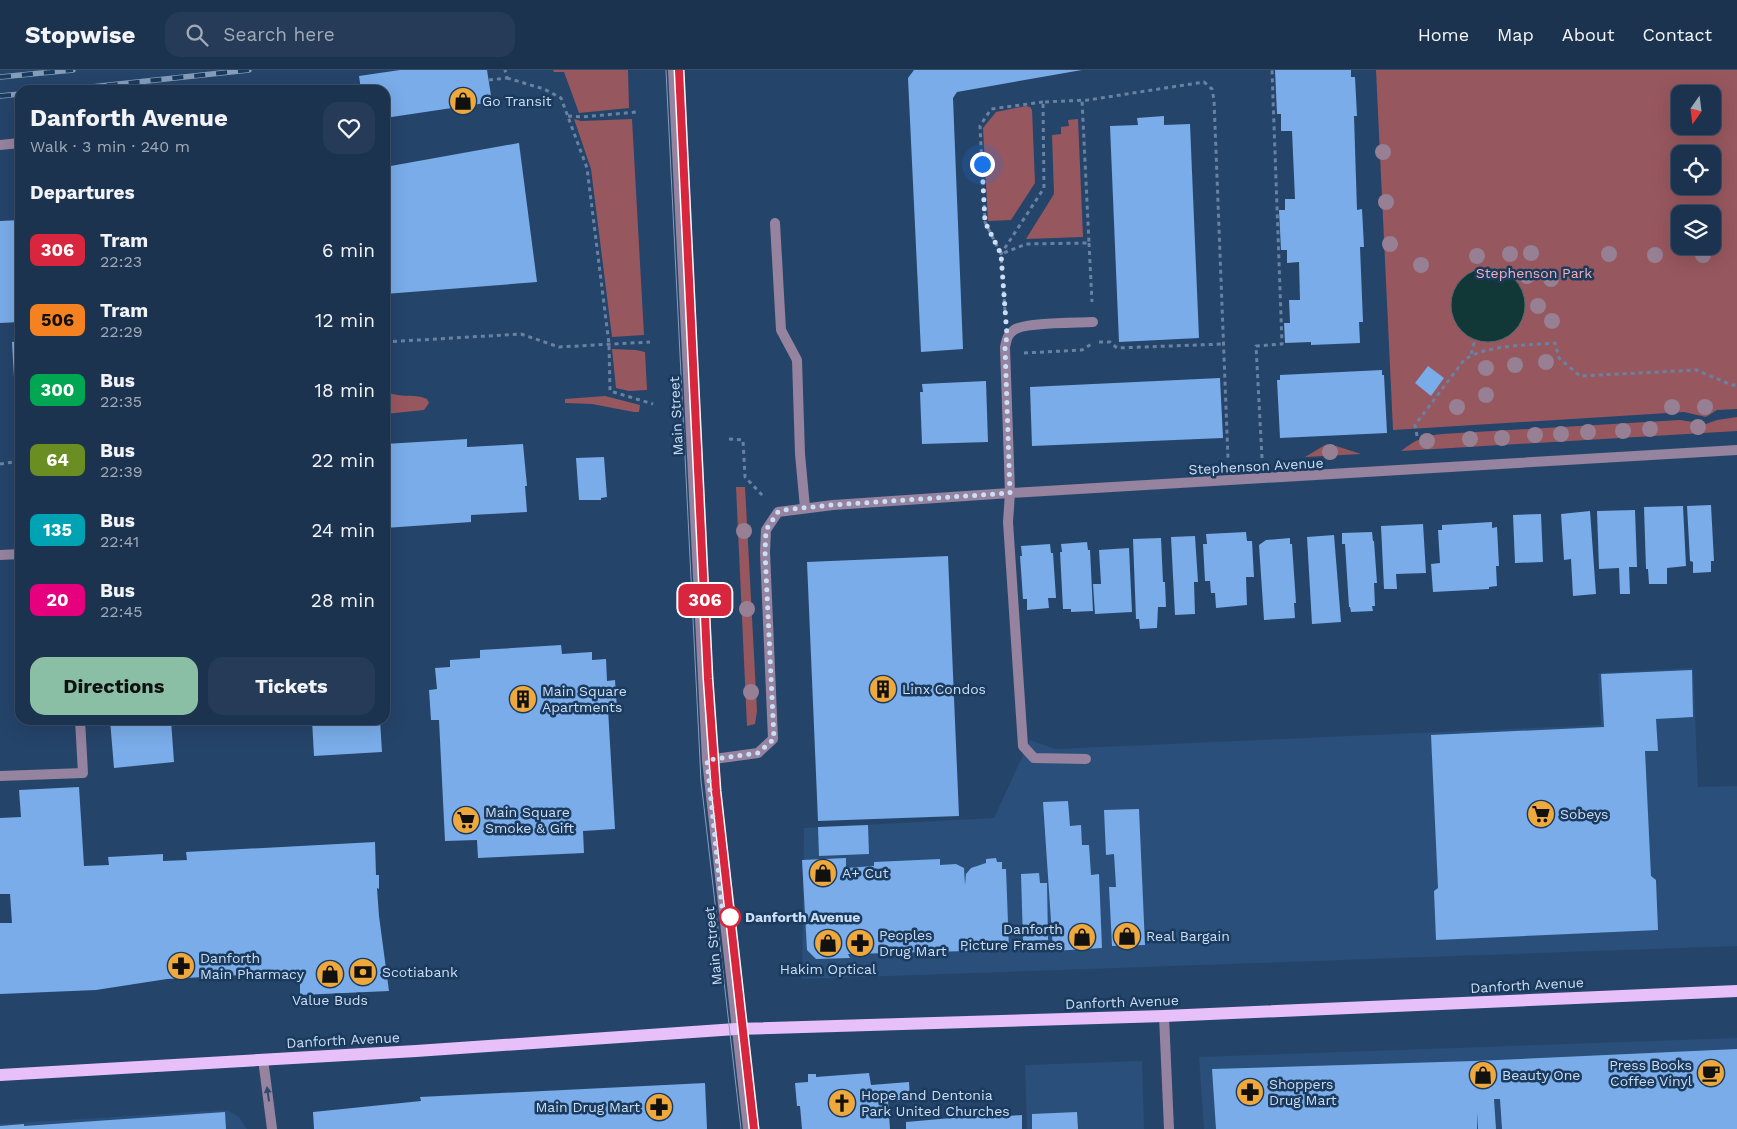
<!DOCTYPE html>
<meta charset="utf-8">
<style>
:root{--surface:#1c3350;--page:#253b57;--text:#f1f3f6;--muted:#a0aab7;--line:#3a4e67;--accent:#8abfa5}
body{margin:0;font-family:"Work Sans",sans-serif;background:var(--page);color:var(--text);height:100vh;display:flex;flex-direction:column;font-size:19px;white-space:nowrap}
*{box-sizing:border-box;margin:0}
p{font-size:16px;color:var(--muted)}
.icon{flex:none;width:28px;height:28px;fill:none;stroke:currentColor;stroke-width:2;stroke-linecap:round;stroke-linejoin:round}
.map{position:relative;flex:1;overflow:hidden}
.sheet{position:absolute;left:15px;top:15px;width:375px;height:640px;display:flex;flex-direction:column;background:var(--surface);border-radius:15px;box-shadow:0 5px 20px #0002,0 0 0 1px var(--line)}
.sheet>*{flex:none}
.badge{padding:0 10px;border-radius:8px;font-size:18px;line-height:32px}
.needle{width:32px;rotate:194deg}
.buttons{position:absolute;left:1671px;top:15px;display:grid;gap:10px}
.buttons a{display:grid;place-items:center;width:50px;height:50px;border-radius:10px;background:var(--surface);box-shadow:0 5px 20px #0002,0 0 0 1px var(--line);font-size:25px}
.you{position:absolute;width:25px;height:25px;margin:-12px;border:4px solid #fff;border-radius:50%;background:#1a73e8;box-shadow:0 0 0 8px #1a73e833}
.map>.badge{position:absolute;translate:-50% -50%;box-shadow:0 0 0 2px #fff}
h2{padding:0 15px;font-size:19px;line-height:45px}
.round{display:grid;place-items:center;flex:none;width:52px;height:52px;border-radius:15px;background:var(--page)}
.head{display:flex;align-items:center;justify-content:space-between;height:85px;padding:0 15px}
h1{font-size:24px;font-weight:700;line-height:38px}
.primary-button{display:flex;gap:10px;margin-top:auto;padding:10px 15px}
.primary-button a{flex:1;height:58px;border-radius:15px;background:var(--accent);color:#111;font-size:20px;font-weight:700;line-height:58px;text-align:center}
.primary-button a+a{background:var(--page);color:var(--text)}
ul{padding:0;list-style:none}
li{display:flex;align-items:center;gap:15px;height:70px;padding:0 15px}
li div{flex:1}
li b{display:block;font-size:19px}
li em{font-style:normal}
li .badge{min-width:55px;font-weight:700;text-align:center}
header{display:flex;align-items:center;gap:30px;box-sizing:border-box;height:70px;padding:0 25px;background:var(--surface);border-bottom:1px solid var(--line)}
header strong{font-size:24px}
nav{display:flex;gap:28px;margin-inline-start:auto;font-size:18px}
.search{width:350px;height:45px;background:var(--page);display:flex;align-items:center;gap:12px;box-sizing:border-box;padding:0 18px;border-radius:15px;color:var(--muted);font-size:19px}
.map>svg:first-child{display:block}
</style>
<header>
<strong>Stopwise</strong>
<div class="search"><svg class="icon" aria-label="search" viewBox="0 0 24 24"><circle cx="10" cy="10" r="6"/><path d="M15 15l6 6"/></svg>Search here</div>
<nav><a>Home</a><a>Map</a><a>About</a><a>Contact</a></nav>
</header>
<div class="map">
<svg width="1737" height="1059" viewBox="0 0 1737 1059">
<rect width="100%" height="100%" fill="#25446a"/>
<g fill="#2a4f7a">
<polygon points="1693,598 1698,717 1737,716 1737,876 802,909 804,758 994,748 1030,670 1055,679 1601,655 1598,603"/>
<polygon points="1737,968 1737,1059 1204,1059 1199,987"/>
<polygon points="1142,991 1144,1059 1027,1059 1025,995"/>
<polygon points="227,1040 239,1047 247,1059 0,1059 0,1054"/>
</g>
<g fill="#97575e" fill-rule="evenodd">
<polygon points="553,0 628,0 629,38 579,43 564,2 554,2"/>
<path d="M1376 0H1737V339L1717 340 1706 347 1684 342 1393 360ZM1680 24H1712V56H1680ZM1680 84H1712V116H1680ZM1680 144H1712V176H1680Z"/>
<polygon points="1026,36 1030,37 1032,40 1035,113 1011,150 988,151 983,58 996,42"/>
<polygon points="574,49 581,51 632,49 644,265 612,267 591,99"/>
<polygon points="1078,49 1083,167 1026,169 1054,124 1052,65 1061,64 1061,57 1069,56 1068,50"/>
<polygon points="612,279 636,280 645,282 647,320 629,321 616,318"/>
<path d="M385 321C401 329 414 323 427 329L429 333 424 340 385 344Z"/>
<polygon points="605,326 640,335 639,342 634,342 592,334 565,333 565,329"/>
<path d="M1737 347V361L1401 381C1415 370 1424 366 1442 364L1680 350 1706 354 1717 350Z"/>
<polygon points="1325,375 1336,376 1361,384 1305,387"/>
<polygon points="736,417 745,417 757,641 755,654 747,656"/>
</g>
<circle fill="#123737" stroke="#4a6970" cx="1488" cy="235" r="37"/>
<g fill="#79ace9">
<polygon points="400,0 487,0 492,32 385,48 385,20 361,20 359,6"/>
<polygon points="914,0 1082,0 957,22 953,28 963,279 921,282 908,8"/>
<polygon points="1275,0 1351,0 1351,7 1355,7 1357,46 1354,46 1357,140 1362,139 1364,177 1360,177 1363,252 1359,252 1360,273 1311,275 1311,272 1285,273 1284,253 1290,253 1289,230 1300,230 1299,192 1287,193 1287,180 1281,180 1279,140 1285,140 1285,129 1295,129 1292,61 1281,61 1281,44 1277,44"/>
<polygon points="1164,46 1164,55 1190,54 1199,268 1119,272 1110,56 1138,55 1137,48"/>
<polygon points="519,73 537,212 385,224 385,97"/>
<polygon points="20,150 20,252 0,253 0,151"/>
<polygon points="20,271 20,361 17,361 12,272"/>
<polygon points="1428,296 1444,308 1431,326 1415,313"/>
<polygon points="1382,300 1382,305 1384,305 1387,363 1280,368 1277,310 1280,310 1280,305"/>
<polygon points="1220,308 1223,368 1032,376 1030,317"/>
<polygon points="986,311 988,372 922,374 920,322 923,322 922,314"/>
<polygon points="467,369 467,377 523,374 527,416 525,416 527,442 471,445 471,452 385,458 385,374"/>
<polygon points="604,387 607,427 601,428 601,430 579,430 576,388"/>
<polygon points="1711,435 1714,491 1711,491 1711,502 1693,503 1693,492 1690,491 1687,436"/>
<polygon points="1683,436 1686,496 1667,498 1667,514 1649,514 1648,499 1646,499 1644,437"/>
<polygon points="1635,440 1637,497 1629,497 1630,524 1620,524 1619,498 1599,499 1597,441"/>
<polygon points="1590,441 1596,524 1573,526 1571,489 1564,490 1561,444"/>
<polygon points="1541,444 1543,492 1515,493 1513,445"/>
<polygon points="1492,452 1492,458 1497,457 1499,496 1496,496 1497,516 1489,517 1489,519 1433,522 1431,494 1440,493 1438,460 1442,460 1442,455"/>
<polygon points="1423,454 1426,503 1396,504 1397,519 1384,519 1381,456"/>
<polygon points="1246,462 1247,471 1252,471 1254,507 1246,507 1247,535 1216,538 1215,523 1211,523 1210,511 1205,511 1203,474 1207,474 1206,464"/>
<polygon points="1372,462 1373,471 1374,471 1377,513 1374,513 1375,536 1372,536 1373,541 1351,542 1350,537 1349,537 1345,474 1342,474 1342,463"/>
<polygon points="1334,465 1341,552 1312,554 1307,467"/>
<polygon points="1195,466 1198,512 1194,512 1195,544 1175,545 1171,467"/>
<polygon points="1161,468 1163,512 1165,512 1166,537 1158,537 1157,558 1140,559 1139,549 1136,549 1133,469"/>
<polygon points="1290,468 1290,474 1292,474 1296,533 1294,533 1295,548 1264,550 1259,475 1266,470"/>
<polygon points="1087,472 1088,480 1090,480 1093,541 1071,542 1071,539 1063,539 1060,482 1062,482 1061,474"/>
<polygon points="1050,474 1051,483 1053,483 1056,528 1048,528 1049,538 1027,540 1027,529 1023,529 1020,486 1022,486 1021,476"/>
<polygon points="1129,478 1132,542 1095,544 1093,514 1101,514 1099,480"/>
<polygon points="948,486 959,746 818,751 807,492"/>
<polygon points="561,575 562,584 592,582 592,590 606,589 607,611 615,610 617,639 608,639 615,759 583,761 584,783 478,788 477,770 445,771 439,650 431,650 429,620 437,619 435,598 450,597 450,590 480,588 480,580"/>
<polygon points="1692,600 1693,647 1656,649 1658,681 1645,681 1651,806 1656,810 1658,860 1436,870 1434,821 1438,818 1431,665 1604,657 1601,604"/>
<polygon points="110,650 171,650 174,692 114,698"/>
<polygon points="312,650 380,650 382,682 314,686"/>
<polygon points="79,717 84,796 109,795 108,787 163,784 163,791 187,790 186,782 375,772 376,805 379,805 379,819 377,818 379,846 389,921 300,925 300,902 167,909 96,920 0,924 0,853 12,853 10,824 0,824 0,748 21,747 19,720"/>
<polygon points="1068,731 1070,756 1081,755 1082,775 1089,775 1091,805 1099,804 1102,878 1053,881 1043,732"/>
<polygon points="1139,739 1145,875 1112,876 1109,817 1116,817 1114,784 1106,785 1104,740"/>
<polygon points="868,755 869,784 819,786 818,757"/>
<polygon points="846,788 846,798 874,796 874,792 940,789 940,795 956,794 964,798 965,815 966,804 971,798 986,793 986,789 996,788 997,792 1002,792 1002,799 1006,799 1009,880 848,884 850,888 816,889 807,880 802,790"/>
<polygon points="1039,803 1040,813 1047,813 1048,870 1023,871 1021,804"/>
<polygon points="1737,979 1737,1059 1502,1059 1500,1029 1494,1029 1496,1059 1478,1059 1477,1042 1477,1059 1216,1059 1212,999 1474,991"/>
<polygon points="869,1003 871,1015 909,1012 910,1029 888,1031 890,1059 802,1059 800,1036 797,1036 795,1013 808,1012 808,1004 816,1004 816,1007"/>
<polygon points="705,1013 707,1059 314,1059 313,1042 421,1031 420,1027"/>
<polygon points="225,1042 226,1059 0,1059 0,1056 24,1054 24,1056"/>
<polygon points="1077,1042 1078,1059 1032,1059 1032,1044"/>
<polygon points="993,1043 993,1047 1022,1045 1022,1059 906,1059 906,1052 963,1047 963,1044"/>
</g>
<g fill="none" stroke-linecap="round" stroke-linejoin="round">
<g stroke="#6982a2" stroke-width="3" stroke-dasharray="4 4" stroke-linecap="butt">
<polyline points="507,8 544,19 561,28 587,98 609,274 610,321 653,334"/>
<polyline points="489,10 507,8 505,0"/>
<polyline points="1043,32 991,39 980,56 985,152 1001,184 1026,174 1089,173 1082,30"/>
<polyline points="568,46 582,47 637,42"/>
<polyline points="1089,173 1092,232"/>
<polyline points="1005,241 1001,184 1044,118 1043,32 1088,30 1204,12 1212,19 1214,30 1228,389"/>
<polyline points="385,272 521,264 559,277 650,272"/>
<polyline points="1099,272 1110,272 1117,278 1224,274"/>
<polyline points="1024,283 1082,280 1093,273"/>
<polyline points="1471,284 1475,270"/>
<path d="M1417 366 1415 355 1464 290C1485 275 1529 275 1555 273L1559 288 1580 306 1696 300 1732 315H1737"/>
<polyline points="729,369 743,370 745,407 764,427"/>
<polyline points="1262,388 1256,276 1282,274 1272,0"/>
<polyline points="0,394 20,391"/>
</g>
<g stroke="#95839f" stroke-width="10">
<polyline points="0,75 20,73"/>
<polyline points="775,153 781,260 797,290 800,384 805,438"/>
<polyline points="0,485 20,484"/>
<path d="M1086 689 1034 688 1023 676 1008 452 1010 423 1005 277C1007 269 1007 265 1014 260 1024 252 1078 253 1093 252"/>
<polyline points="0,706 83,703 80,650"/>
</g>
<g stroke="#95839f" stroke-width="10">
<polyline points="707,690 758,683 773,669 765,482 766,460 778,442 833,435 1010,423 1737,380"/>
<polyline points="1164,946 1169,1059"/>
<polyline points="263,989 272,1059"/>
</g>
<polyline stroke="#95839f" stroke-width="10" points="673,0 707,690 748,1059"/>
<polyline stroke="#e7c0fa" stroke-width="12" points="0,1005 416,981 736,959 1164,946 1737,921"/>
<g stroke="#859dba" stroke-width="1">
<polyline points="666,0 701,711 741,1059"/>
<polyline points="679,0 714,689 717,737 754,1059"/>
</g>
<g stroke="#859dba" stroke-width="5.5">
<g id="rail">
<polyline points="0,7 73,0"/>
<polyline points="63,20 249,0"/>
<polyline points="0,26 20,24"/>
</g>
</g>
<use href="#rail" stroke="#1a3a5e" stroke-width="4" stroke-dasharray="11" stroke-linecap="butt"/>
</g>
<g fill="#977f94">
<circle cx="1383" cy="82" r="8"/>
<circle cx="1386" cy="132" r="8"/>
<circle cx="1390" cy="174" r="8"/>
<circle cx="1531" cy="183" r="8"/>
<circle cx="1510" cy="184" r="8"/>
<circle cx="1609" cy="184" r="8"/>
<circle cx="1655" cy="185" r="8"/>
<circle cx="1703" cy="185" r="8"/>
<circle cx="1477" cy="186" r="8"/>
<circle cx="1421" cy="195" r="8"/>
<circle cx="1527" cy="206" r="8"/>
<circle cx="1551" cy="209" r="8"/>
<circle cx="1538" cy="236" r="8"/>
<circle cx="1552" cy="251" r="8"/>
<circle cx="1546" cy="292" r="8"/>
<circle cx="1515" cy="295" r="8"/>
<circle cx="1486" cy="298" r="8"/>
<circle cx="1486" cy="325" r="8"/>
<circle cx="1457" cy="337" r="8"/>
<circle cx="1672" cy="337" r="8"/>
<circle cx="1705" cy="337" r="8"/>
<circle cx="1698" cy="357" r="8"/>
<circle cx="1650" cy="359" r="8"/>
<circle cx="1623" cy="361" r="8"/>
<circle cx="1588" cy="362" r="8"/>
<circle cx="1561" cy="364" r="8"/>
<circle cx="1535" cy="365" r="8"/>
<circle cx="1502" cy="368" r="8"/>
<circle cx="1470" cy="369" r="8"/>
<circle cx="1427" cy="371" r="8"/>
<circle cx="1330" cy="382" r="8"/>
<circle cx="744" cy="461" r="8"/>
<circle cx="747" cy="539" r="8"/>
<circle cx="751" cy="622" r="8"/>
</g>
<defs><path id="oneway-solid" d="M-6-.8H1V-3.2L6.5 0L1 3.2V.8H-6Z" transform="scale(1.25)"/></defs>
<use fill="#33496b" href="#oneway-solid" transform="translate(268 1024) rotate(-98)"/>
<g fill="none" stroke-linecap="round" stroke-linejoin="round">
<g stroke="#fff" stroke-width="11">
<polyline id="line" points="679,0 708,609 716,721 754,1059"/>
</g>
<use href="#line" stroke="#d7263d" stroke-width="8"/>
<polyline stroke="#ccdef5" stroke-width="5" stroke-dasharray="0 9" points="730,847 723,847 707,690 758,683 774,669 765,482 766,460 778,442 783,440 832,435 1010,423 1005,277 1007,266 1001,184 985,152 982,94"/>
</g>
<defs>
<g id="shop-disc" transform="scale(1.4375)"><circle r="9.5" fill="#eea83c" stroke="#1a3a5e"/><path d="M-5-2.5h2.3a2.7 3.5 0 0 1 5.4 0H5L5.5 6h-11ZM-1.5-2.5h3a1.5 2.3 0 0 0-3 0Z" fill="#111"/></g>
<g id="building-disc" transform="scale(1.4375)"><circle r="9.5" fill="#eea83c" stroke="#1a3a5e"/><path d="M-4-6H4V6H1V3H-1V6H-4ZM-2.5-4.3h1.7v1.8h-1.7ZM.8-4.3h1.7v1.8H.8ZM-2.5-1h1.7V.8h-1.7ZM.8-1h1.7V.8H.8Z" fill="#111"/></g>
<g id="supermarket-disc" transform="scale(1.4375)"><circle r="9.5" fill="#eea83c" stroke="#1a3a5e"/><path d="M-6-5.5h2.5l.6 2H6L4.5 2H-2.5L-4.4-4H-6ZM-1.5 3.2a1.3 1.3 0 1 0 .1 0ZM3 3.2a1.3 1.3 0 1 0 .1 0Z" fill="#111"/></g>
<g id="pharmacy-disc" transform="scale(1.4375)"><circle r="9.5" fill="#eea83c" stroke="#1a3a5e"/><path d="M-2-6h4v4h4v4h-4v4h-4v-4h-4v-4h4Z" fill="#111"/></g>
<g id="bank-disc" transform="scale(1.4375)"><circle r="9.5" fill="#eea83c" stroke="#1a3a5e"/><path d="M-6-4H6V4H-6ZM0-2.3a2.3 2.3 0 1 0 0 4.6a2.3 2.3 0 1 0 0-4.6Z" fill="#111"/></g>
<g id="cafe-disc" transform="scale(1.4375)"><circle r="9.5" fill="#eea83c" stroke="#1a3a5e"/><path d="M-5.5-4.5H6V0H3Q3 3.5 0 3.5H-2.5Q-5.5 3.5-5.5 0ZM3-3.2v2h1.7v-2ZM-6 4.5H4V6H-6Z" fill="#111"/></g>
<g id="church-disc" transform="scale(1.4375)"><circle r="9.5" fill="#eea83c" stroke="#1a3a5e"/><path d="M-1.2-6h2.4v3.5h3.3v2.4h-3.3V6h-2.4V-.1h-3.3v-2.4h3.3Z" fill="#111"/></g>
</defs>
<g fill-rule="evenodd">
<use href="#shop-disc" x="463" y="31"/>
<use href="#building-disc" x="883" y="619"/>
<use href="#building-disc" x="523" y="629"/>
<use href="#supermarket-disc" x="1541" y="744"/>
<use href="#supermarket-disc" x="466" y="750"/>
<use href="#shop-disc" x="823" y="803"/>
<use href="#shop-disc" x="1127" y="866"/>
<use href="#shop-disc" x="1082" y="867"/>
<use href="#shop-disc" x="828" y="873"/>
<use href="#pharmacy-disc" x="860" y="873"/>
<use href="#pharmacy-disc" x="181" y="896"/>
<use href="#bank-disc" x="363" y="902"/>
<use href="#shop-disc" x="330" y="904"/>
<use href="#cafe-disc" x="1711" y="1003"/>
<use href="#shop-disc" x="1483" y="1005"/>
<use href="#pharmacy-disc" x="1250" y="1022"/>
<use href="#church-disc" x="842" y="1033"/>
<use href="#pharmacy-disc" x="659" y="1037"/>
</g>
<circle fill="#fff" stroke="#d7263d" stroke-width="2.5" cx="730" cy="847" r="10"/>
<g text-anchor="middle" stroke-width="5" stroke-linejoin="round" paint-order="stroke">
<g font-size="14" fill="#ccdef5" stroke="#1a3a5e" text-anchor="start">
<text x="482" y="36">Go Transit</text>
<text x="902" y="624">Linx Condos</text>
<text x="542" y="626">Main Square<tspan x="542" dy="16">Apartments</tspan></text>
<text x="485" y="747">Main Square<tspan x="485" dy="16">Smoke &amp; Gift</tspan></text>
<text x="1560" y="749">Sobeys</text>
<text x="842" y="808">A+ Cut</text>
<text x="1063" y="864" text-anchor="end">Danforth<tspan x="1063" dy="16">Picture Frames</tspan></text>
<text x="879" y="870">Peoples<tspan x="879" dy="16">Drug Mart</tspan></text>
<text x="1146" y="871">Real Bargain</text>
<text x="200" y="893">Danforth<tspan x="200" dy="16">Main Pharmacy</tspan></text>
<text x="828" y="904" text-anchor="middle">Hakim Optical</text>
<text x="382" y="907">Scotiabank</text>
<text x="330" y="935" text-anchor="middle">Value Buds</text>
<text x="1692" y="1000" text-anchor="end">Press Books<tspan x="1692" dy="16">Coffee Vinyl</tspan></text>
<text x="1502" y="1010">Beauty One</text>
<text x="1269" y="1019">Shoppers<tspan x="1269" dy="16">Drug Mart</tspan></text>
<text x="861" y="1030">Hope and Dentonia<tspan x="861" dy="16">Park United Churches</tspan></text>
<text x="640" y="1042" text-anchor="end">Main Drug Mart</text>
</g>
<g font-size="14" fill="#f5b0b6" stroke="#1a3a5e">
<text x="1534" y="208">Stephenson Park</text>
</g>
<g font-size="14" fill="#ccdef5" stroke="#1a3a5e">
<text transform="translate(676 346) rotate(-93)" y="5">Main Street</text>
<text transform="translate(1256 396) rotate(-3)" y="5">Stephenson Avenue</text>
<text transform="translate(713 876) rotate(-96)" y="5">Main Street</text>
<text transform="translate(1527 915) rotate(-3)" y="5">Danforth Avenue</text>
<text transform="translate(1122 932) rotate(-2)" y="5">Danforth Avenue</text>
<text transform="translate(343 970) rotate(-3)" y="5">Danforth Avenue</text>
</g>
<g font-size="14" font-weight="bold" fill="#ccdef5" stroke="#1a3a5e" text-anchor="start">
<text x="745" y="852">Danforth Avenue</text>
</g>
</g>
</svg>
<div class="buttons">
<a><svg class="needle" viewBox="-14 -14 28 28"><path d="M0-13l5 13h-10z" fill="#e53935"/><path d="M0 13l5-13h-10z" fill="#a0aab7"/></svg></a>
<a><svg class="icon" aria-label="locate" viewBox="0 0 24 24"><circle cx="12" cy="12" r="6"/><path d="M12 2v4M12 18v4M2 12h4M18 12h4"/></svg></a>
<a><svg class="icon" aria-label="layers" viewBox="0 0 24 24"><path d="M12 4l9 5-9 5-9-5zM3 14l9 5 9-5"/></svg></a>
</div>
<div class="you" style="left:982px;top:94px"></div>
<b class="badge" style="left:705px;top:530px;background:#d7263d;color:#fff">306</b>
<section class="sheet">
<div class="head"><div><h1>Danforth Avenue</h1><p>Walk · 3 min · 240 m</p></div><a class="round"><svg class="icon" aria-label="heart" viewBox="0 0 24 24"><path d="M12 20l-8-8c-3-5 5-10 8-4 3-6 11-1 8 4z"/></svg></a></div>
<h2>Departures</h2>
<ul>
<li><span class="badge" style="background:#d7263d;color:#fff">306</span><div><b>Tram</b><p>22:23</p></div><em>6 min</em></li>
<li><span class="badge" style="background:#f58220;color:#111">506</span><div><b>Tram</b><p>22:29</p></div><em>12 min</em></li>
<li><span class="badge" style="background:#00a651;color:#fff">300</span><div><b>Bus</b><p>22:35</p></div><em>18 min</em></li>
<li><span class="badge" style="background:#6b8e23;color:#fff">64</span><div><b>Bus</b><p>22:39</p></div><em>22 min</em></li>
<li><span class="badge" style="background:#00a3b4;color:#fff">135</span><div><b>Bus</b><p>22:41</p></div><em>24 min</em></li>
<li><span class="badge" style="background:#e6007e;color:#fff">20</span><div><b>Bus</b><p>22:45</p></div><em>28 min</em></li>
</ul>
<div class="primary-button"><a>Directions</a><a>Tickets</a></div>
</section>
</div>
